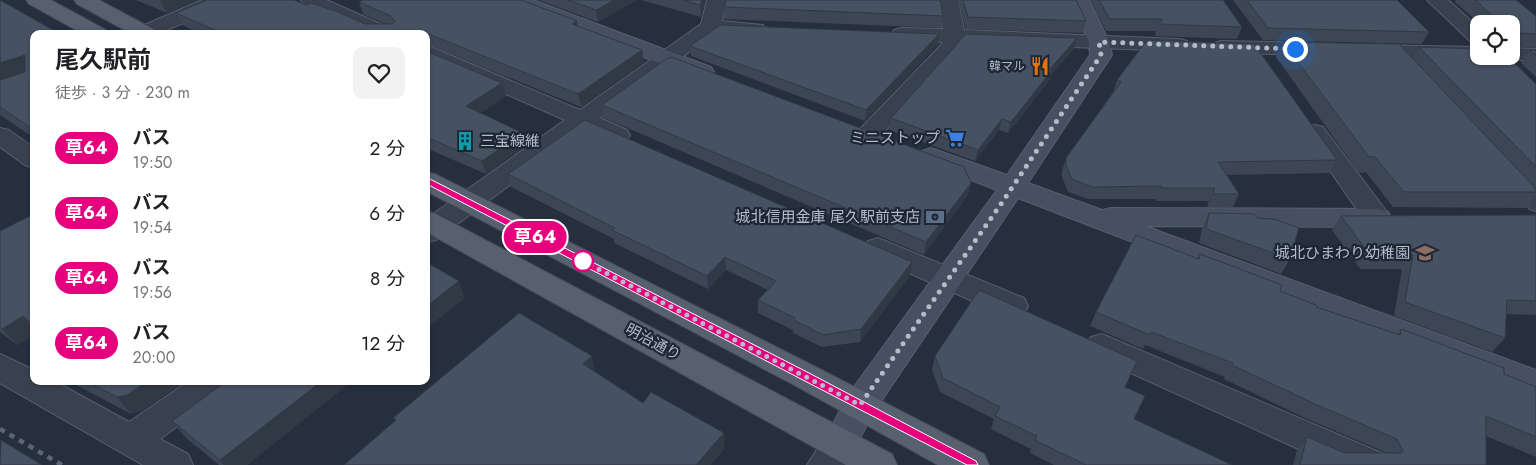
<!DOCTYPE html>
<html lang="ja">
<meta charset="utf-8">
<style>
:root{--surface:#fff;--page:#f2f2f2;--text:#202124;--muted:#757577}
body{margin:0;font-family:Jost,"Noto Sans JP",sans-serif;background:var(--page);color:var(--text);height:100vh;display:flex;flex-direction:column;font-size:19px;white-space:nowrap}
*{box-sizing:border-box;margin:0}
p{font-size:16px;color:var(--muted)}
.icon{flex:none;width:28px;height:28px;fill:none;stroke:currentColor;stroke-width:2;stroke-linecap:round;stroke-linejoin:round}
.map{position:relative;flex:1;overflow:hidden}
.drawer{position:absolute;left:30px;top:30px;width:400px;height:355px;display:flex;flex-direction:column;background:var(--surface);border-radius:10px;box-shadow:0 1px 4px #0004}
.drawer>*{flex:none}
.badge{padding:0 10px;border-radius:16px;font-size:18px;line-height:32px}
.fabs{position:absolute;left:1470px;top:15px;display:grid;gap:10px}
.fabs a{display:grid;place-items:center;width:50px;height:50px;border-radius:10px;background:var(--surface);box-shadow:0 1px 4px #0004;font-size:25px}
.you{position:absolute;width:25px;height:25px;margin:-12px;border:4px solid #fff;border-radius:50%;background:#1a73e8;box-shadow:0 0 0 8px #1a73e833}
.map>.badge{position:absolute;translate:-50% -50%;box-shadow:0 0 0 2px #fff}
.round{display:grid;place-items:center;flex:none;width:52px;height:52px;border-radius:10px;background:var(--page)}
.summary{display:flex;align-items:center;justify-content:space-between;height:85px;padding:0 25px}
h1{font-size:24px;font-weight:700;line-height:38px}
ul{padding:0;list-style:none}
li{display:flex;align-items:center;gap:15px;height:65px;padding:0 25px}
li div{flex:1}
li b{display:block;font-size:19px}
li em{font-style:normal}
li .badge{min-width:55px;font-weight:700;text-align:center}
.map>svg:first-child{display:block}
</style>
<div class="map">
<svg width="1536" height="465" viewBox="0 0 1536 465">
<rect width="100%" height="100%" fill="#252f3e"/>
<g fill="none" stroke-linecap="round" stroke-linejoin="round">
<g stroke="#565f6c" stroke-width="2">
<polygon id="lane" points="1516,178 1522,179 1536,195 1536,211 1530,209 1508,183 1510,179"/>
</g>
<g stroke="#565f6c" stroke-width="2">
<g id="street">
<polygon points="202,0 229,0 226,4 158,34 130,34 133,30"/>
<polygon points="301,0 327,0 394,30 397,34 370,34 304,4"/>
<path d="M707 0H727L722 21 763 25 766 29 763 33 756 35 715 33 600 118 627 130 630 135 627 140C611 144 599 135 585 129L436 240 426 242V219L565 120 426 59V45L580 110 701 24Z"/>
<polygon points="938,0 958,0 964,30 1180,39 1187,41 1191,45 1187,49 1180,51 963,43 959,49 879,138 870,140 861,138 858,133 861,128 942,44 942,42 894,38 891,34 894,30 901,28 943,29"/>
<polygon points="1427,0 1448,0 1479,28 1479,45 1472,43"/>
<polygon points="1221,41 1318,43 1325,45 1329,49 1325,53 1318,55 1221,53 1214,51 1210,47 1214,43"/>
<polygon points="1368,45 1479,47 1479,56 1487,56 1479,59 1368,57 1361,55 1357,51 1361,47"/>
<polygon points="1511,48 1536,49 1536,61 1503,59 1502,56 1511,56"/>
<polygon points="1315,125 1323,127 1387,212 1390,218 1387,224 1377,227 1367,224 1303,132 1307,127"/>
<polygon points="0,128 9,130 34,148 34,168 25,165 0,147"/>
<polygon points="878,238 1024,298 1028,306 1024,314 1013,317 1002,314 868,255 864,248 868,241"/>
<polygon points="1102,334 1384,454 1389,465 1334,465 1091,355 1086,346 1091,337"/>
<polygon points="0,354 34,370 34,381 54,381 129,422 189,381 231,381 227,390 160,439 188,454 193,465 143,465 0,383"/>
<polygon points="840,428 852,432 857,443 845,465 807,465 828,432"/>
</g>
</g>
<g stroke="#565f6c" stroke-width="2">
<g id="secondary">
<polygon points="505,0 533,0 711,67 714,72 711,77 703,79 695,77 508,4"/>
<polygon points="1069,0 1089,0 1109,42 1112,55 1028,183 1102,210 1111,208 1378,209 1388,212 1391,218 1388,224 1378,227 1145,226 1536,370 1536,397 1018,198 872,415 852,454 840,458 828,454 823,443 848,395 997,190 922,161 919,156 922,151 931,148 1007,175 1090,55 1089,42"/>
</g>
</g>
<g stroke="#424a57" stroke-width="2">
<g id="primary">
<polygon points="26,0 51,0 106,30 109,34 83,34 29,4"/>
<polygon points="74,0 99,0 155,30 158,34 132,34 77,4"/>
<polygon points="426,172 435,174 816,367 984,454 989,465 938,465 794,385 426,191"/>
<polygon points="426,211 436,214 892,454 897,465 846,465 426,232"/>
</g>
</g>
<use href="#lane" fill="#39414e" fill-rule="evenodd"/>
<use href="#street" fill="#39414e" fill-rule="evenodd"/>
<use href="#secondary" fill="#475061" fill-rule="evenodd"/>
<use href="#primary" fill="#57606e" fill-rule="evenodd"/>
<polyline stroke="#5b6575" stroke-width="4.5" stroke-dasharray="5.5 5.5" stroke-linecap="butt" points="0,429 62,465"/>
</g>
<g fill="#3c4654">
<polygon points="0,0 34,34 34,138 0,115"/>
<polygon points="136,0 197,0 167,13"/>
<polygon points="538,0 636,0 598,22"/>
<polygon points="641,0 705,0 701,17"/>
<polygon points="958,0 1076,0 1086,21 1083,33 966,29"/>
<polygon points="1090,0 1223,0 1242,27 1237,39 1155,36 1156,31 1106,31"/>
<polygon points="1233,0 1397,0 1429,32 1422,44 1263,40"/>
<polygon points="1456,0 1516,0 1536,16 1536,48 1512,46 1511,47 1511,24 1480,24 1455,2"/>
<polygon points="359,2 578,26 642,50 644,62 581,107 426,44 426,34 202,34 182,25 176,13 307,5 365,24 385,24 363,14"/>
<polygon points="724,7 943,16 941,28 724,19"/>
<polygon points="1077,38 1074,49 1050,76 1049,81 1008,133 999,130 975,161 889,130 891,118"/>
<polygon points="1283,42 1412,58 1419,47 1536,84 1536,196 1527,208 1393,207 1366,172 1359,173 1276,57"/>
<polygon points="938,44 865,121 691,56 690,46"/>
<polygon points="1530,50 1536,50 1536,77 1521,63"/>
<polygon points="426,51 502,83 506,96 480,113 526,145 486,174 426,148"/>
<polygon points="1117,80 1337,160 1330,173 1226,175 1239,194 1233,207 1207,207 1209,201 1155,201 1156,199 1088,199 1068,192 1062,177 1062,171 1066,158 1113,92"/>
<polygon points="602,105 971,183 968,195 924,255 604,118"/>
<polygon points="508,174 910,275 860,342 822,347 793,333 793,330 758,313 758,300 768,290 726,270 708,289 614,243 614,239 511,187"/>
<polygon points="1209,213 1257,218 1290,259 1281,274 1199,243 1202,228"/>
<polygon points="34,214 34,335 17,345 0,332 0,231"/>
<polygon points="1536,215 1536,315 1506,314 1505,338 1492,352 1394,316 1402,269 1360,269 1332,230 1341,216"/>
<polygon points="1200,254 1280,291 1316,307 1397,334 1401,329 1504,374 1536,387 1536,457 1486,436 1486,465 1293,465 1297,450 1307,437 1345,453 1385,453 1385,452 1305,418 1224,379 1225,377 1145,345 1143,349 1090,326 1096,312 1197,259"/>
<polygon points="935,356 1125,387 1134,419 1232,465 1054,465 1030,453 1031,449 991,429 994,419 940,392 932,370"/>
<polygon points="69,381 186,381 141,411 131,414"/>
<polygon points="218,381 352,381 247,465 219,465 185,437 172,421 221,385"/>
</g>
<g fill="#313945">
<polygon points="164,0 197,0 167,13 160,1"/>
<polygon points="614,0 636,0 598,22 596,10"/>
<polygon points="702,0 705,0 701,17 700,5"/>
<polygon points="577,21 579,33 572,24"/>
<polygon points="939,34 938,44 865,121 866,110"/>
<polygon points="1077,38 1074,49 1050,76 1049,81 1008,133 1011,122 1050,69"/>
<polygon points="642,50 644,62 581,107 578,94"/>
<polygon points="25,55 34,70 0,81 0,63"/>
<polygon points="502,83 506,96 470,119 466,106"/>
<polygon points="1002,119 999,130 975,161 978,150"/>
<polygon points="523,133 526,145 486,174 482,161"/>
<polygon points="971,183 968,195 924,255 926,242"/>
<polygon points="725,257 726,270 708,289 707,276"/>
<polygon points="912,262 910,275 860,342 861,329"/>
<polygon points="459,281 465,298 426,329 426,307"/>
<polygon points="23,316 34,329 34,335 17,345 2,329"/>
<polygon points="592,356 595,372 583,364"/>
<polygon points="148,381 186,381 141,411 131,414 117,397"/>
<polygon points="218,381 250,381 227,393"/>
<polygon points="322,381 352,381 247,465 224,465 220,460"/>
<polygon points="724,433 725,448 711,465 696,465"/>
</g>
<g fill="#465162" stroke="#313945">
<polygon points="0,0 60,34 34,34 34,130 0,107 0,80 25,72 25,55 0,63"/>
<polygon points="207,0 294,0 307,5 311,3 338,12 365,24 393,24 395,21 391,16 359,2 363,0 521,0 577,21 572,24 642,50 578,94 421,31 421,34 224,34 176,13"/>
<polygon points="568,0 614,0 596,10"/>
<polygon points="683,0 702,0 700,5"/>
<polygon points="726,0 940,0 943,16 724,7"/>
<polygon points="963,0 1076,0 1086,21 968,17"/>
<polygon points="1099,0 1223,0 1242,27 1159,24 1163,19 1110,19"/>
<polygon points="1247,0 1397,0 1429,32 1268,28"/>
<polygon points="1475,0 1516,0 1536,16 1536,34 1520,33 1518,38 1511,32 1511,24 1502,24"/>
<polygon points="720,25 939,34 866,110 690,46"/>
<polygon points="966,34 1077,38 1050,69 1052,70 1011,122 1002,119 978,150 891,118"/>
<polygon points="1147,40 1254,44 1337,160 1218,162 1239,194 1213,194 1215,188 1160,188 1162,186 1092,187 1072,179 1066,165 1066,158 1121,82 1117,80"/>
<polygon points="1283,42 1399,44 1536,189 1536,192 1404,192 1375,157 1369,157"/>
<polygon points="1419,47 1479,49 1479,56 1507,56 1536,84 1536,167"/>
<polygon points="1530,50 1536,50 1536,56"/>
<polygon points="426,51 502,83 466,106 523,133 482,161 426,137"/>
<polygon points="671,57 964,167 971,183 926,242 602,105 666,59"/>
<polygon points="585,120 912,262 861,329 823,335 794,320 795,318 758,300 776,281 725,257 707,276 612,230 615,228 508,174"/>
<polygon points="1209,213 1254,214 1257,218 1274,219 1299,228 1290,259 1206,229"/>
<polygon points="34,214 34,326 23,316 2,329 0,328 0,231"/>
<polygon points="1536,215 1536,301 1507,300 1505,338 1405,302 1413,255 1370,255 1341,216"/>
<polygon points="1136,235 1199,259 1200,254 1282,285 1280,291 1316,305 1316,307 1400,335 1401,329 1504,368 1504,374 1536,387 1536,437 1486,416 1486,465 1300,465 1307,437 1345,453 1401,453 1403,451 1397,439 1315,404 1232,365 1233,363 1151,332 1150,335 1096,312"/>
<polygon points="426,262 459,281 426,307"/>
<polygon points="979,290 1137,361 1125,387 1145,396 1134,419 1232,465 1086,465 1035,440 1037,436 995,416 1000,407 943,378 935,356"/>
<polygon points="519,313 592,356 583,364 643,403 651,392 724,433 696,465 344,465 396,420 393,418"/>
<polygon points="86,381 148,381 127,395 117,397"/>
<polygon points="227,381 322,381 220,460 172,421"/>
<polygon points="1,440 42,465 0,465"/>
</g>
<polygon fill="#e6007e" stroke="#fff" points="426,177 809,373 976,461 978,465 967,465 801,379 423,182 423,178"/>
<g fill="none" stroke-linecap="round" stroke-linejoin="round">
<polyline stroke="#b5bcc9" stroke-width="5" stroke-dasharray="0 9" points="583,261 575,257 860,405 1001,204 1101,55 1099,42 1295,49"/>
</g>
<defs>
<g id="restaurant-bare" transform="scale(1.5)"><path d="M-5-6h1v4h1v-4h1v4h1v-4h1v5L-1.5 .5V6h-2V.5L-5-1ZM5-6V6H3V1.5H1.5Q1.5-4 5-6Z" fill="#e8710a" stroke="#1d2633" stroke-width="2.5" paint-order="stroke"/></g>
<g id="supermarket-bare" transform="scale(1.5)"><path d="M-6-5.5h2.5l.6 2H6L4.5 2H-2.5L-4.4-4H-6ZM-1.5 3.2a1.3 1.3 0 1 0 .1 0ZM3 3.2a1.3 1.3 0 1 0 .1 0Z" fill="#3f7fe0" stroke="#1d2633" stroke-width="2.5" paint-order="stroke"/></g>
<g id="building-bare" transform="scale(1.5)"><path d="M-4-6H4V6H1V3H-1V6H-4ZM-2.5-4.3h1.7v1.8h-1.7ZM.8-4.3h1.7v1.8H.8ZM-2.5-1h1.7V.8h-1.7ZM.8-1h1.7V.8H.8Z" fill="#0f9aa8" stroke="#1d2633" stroke-width="2.5" paint-order="stroke"/></g>
<g id="bank-bare" transform="scale(1.5)"><path d="M-6-4H6V4H-6ZM0-2.3a2.3 2.3 0 1 0 0 4.6a2.3 2.3 0 1 0 0-4.6Z" fill="#5c6f8a" stroke="#1d2633" stroke-width="2.5" paint-order="stroke"/></g>
<g id="school-bare" transform="scale(1.5)"><path d="M0-5L7-2L0 1L-7-2ZM-4 1L0 2.5L4 1V4Q0 6-4 4Z" fill="#8d6e63" stroke="#1d2633" stroke-width="2.5" paint-order="stroke"/></g>
</defs>
<g fill-rule="evenodd">
<use href="#restaurant-bare" x="1040" y="66"/>
<use href="#supermarket-bare" x="955" y="138"/>
<use href="#building-bare" x="465" y="141"/>
<use href="#bank-bare" x="935" y="217"/>
<use href="#school-bare" x="1425" y="253"/>
</g>
<circle fill="#fff" stroke="#e6007e" stroke-width="2.5" cx="583" cy="261" r="10"/>
<g text-anchor="middle" stroke-width="4.5" stroke-linejoin="round" paint-order="stroke">
<g font-size="12" fill="#b5bcc9" stroke="#1d2633" text-anchor="end">
<text x="1025" y="70">韓マル</text>
</g>
<g font-size="15" fill="#b5bcc9" stroke="#1d2633" text-anchor="end">
<text x="940" y="143">ミニストップ</text>
<text x="480" y="146" text-anchor="start">三宝線維</text>
<text x="920" y="222">城北信用金庫 尾久駅前支店</text>
<text x="1410" y="258">城北ひまわり幼稚園</text>
</g>
<g font-size="15" fill="#b5bcc9" stroke="#1d2633">
<text transform="translate(653 342) rotate(28)" y="5">明治通り</text>
</g>
</g>
</svg>
<div class="fabs">
<a><svg class="icon" aria-label="locate" viewBox="0 0 24 24"><circle cx="12" cy="12" r="6"/><path d="M12 2v4M12 18v4M2 12h4M18 12h4"/></svg></a>
</div>
<div class="you" style="left:1295px;top:49px"></div>
<b class="badge" style="left:535px;top:237px;background:#e6007e;color:#fff">草64</b>
<section class="drawer">
<div class="summary"><div><h1>尾久駅前</h1><p>徒歩 · 3 分 · 230 m</p></div><a class="round"><svg class="icon" aria-label="heart" viewBox="0 0 24 24"><path d="M12 20l-8-8c-3-5 5-10 8-4 3-6 11-1 8 4z"/></svg></a></div>
<ul>
<li><span class="badge" style="background:#e6007e;color:#fff">草64</span><div><b>バス</b><p>19:50</p></div><em>2 分</em></li>
<li><span class="badge" style="background:#e6007e;color:#fff">草64</span><div><b>バス</b><p>19:54</p></div><em>6 分</em></li>
<li><span class="badge" style="background:#e6007e;color:#fff">草64</span><div><b>バス</b><p>19:56</p></div><em>8 分</em></li>
<li><span class="badge" style="background:#e6007e;color:#fff">草64</span><div><b>バス</b><p>20:00</p></div><em>12 分</em></li>
</ul>
</section>
</div>
